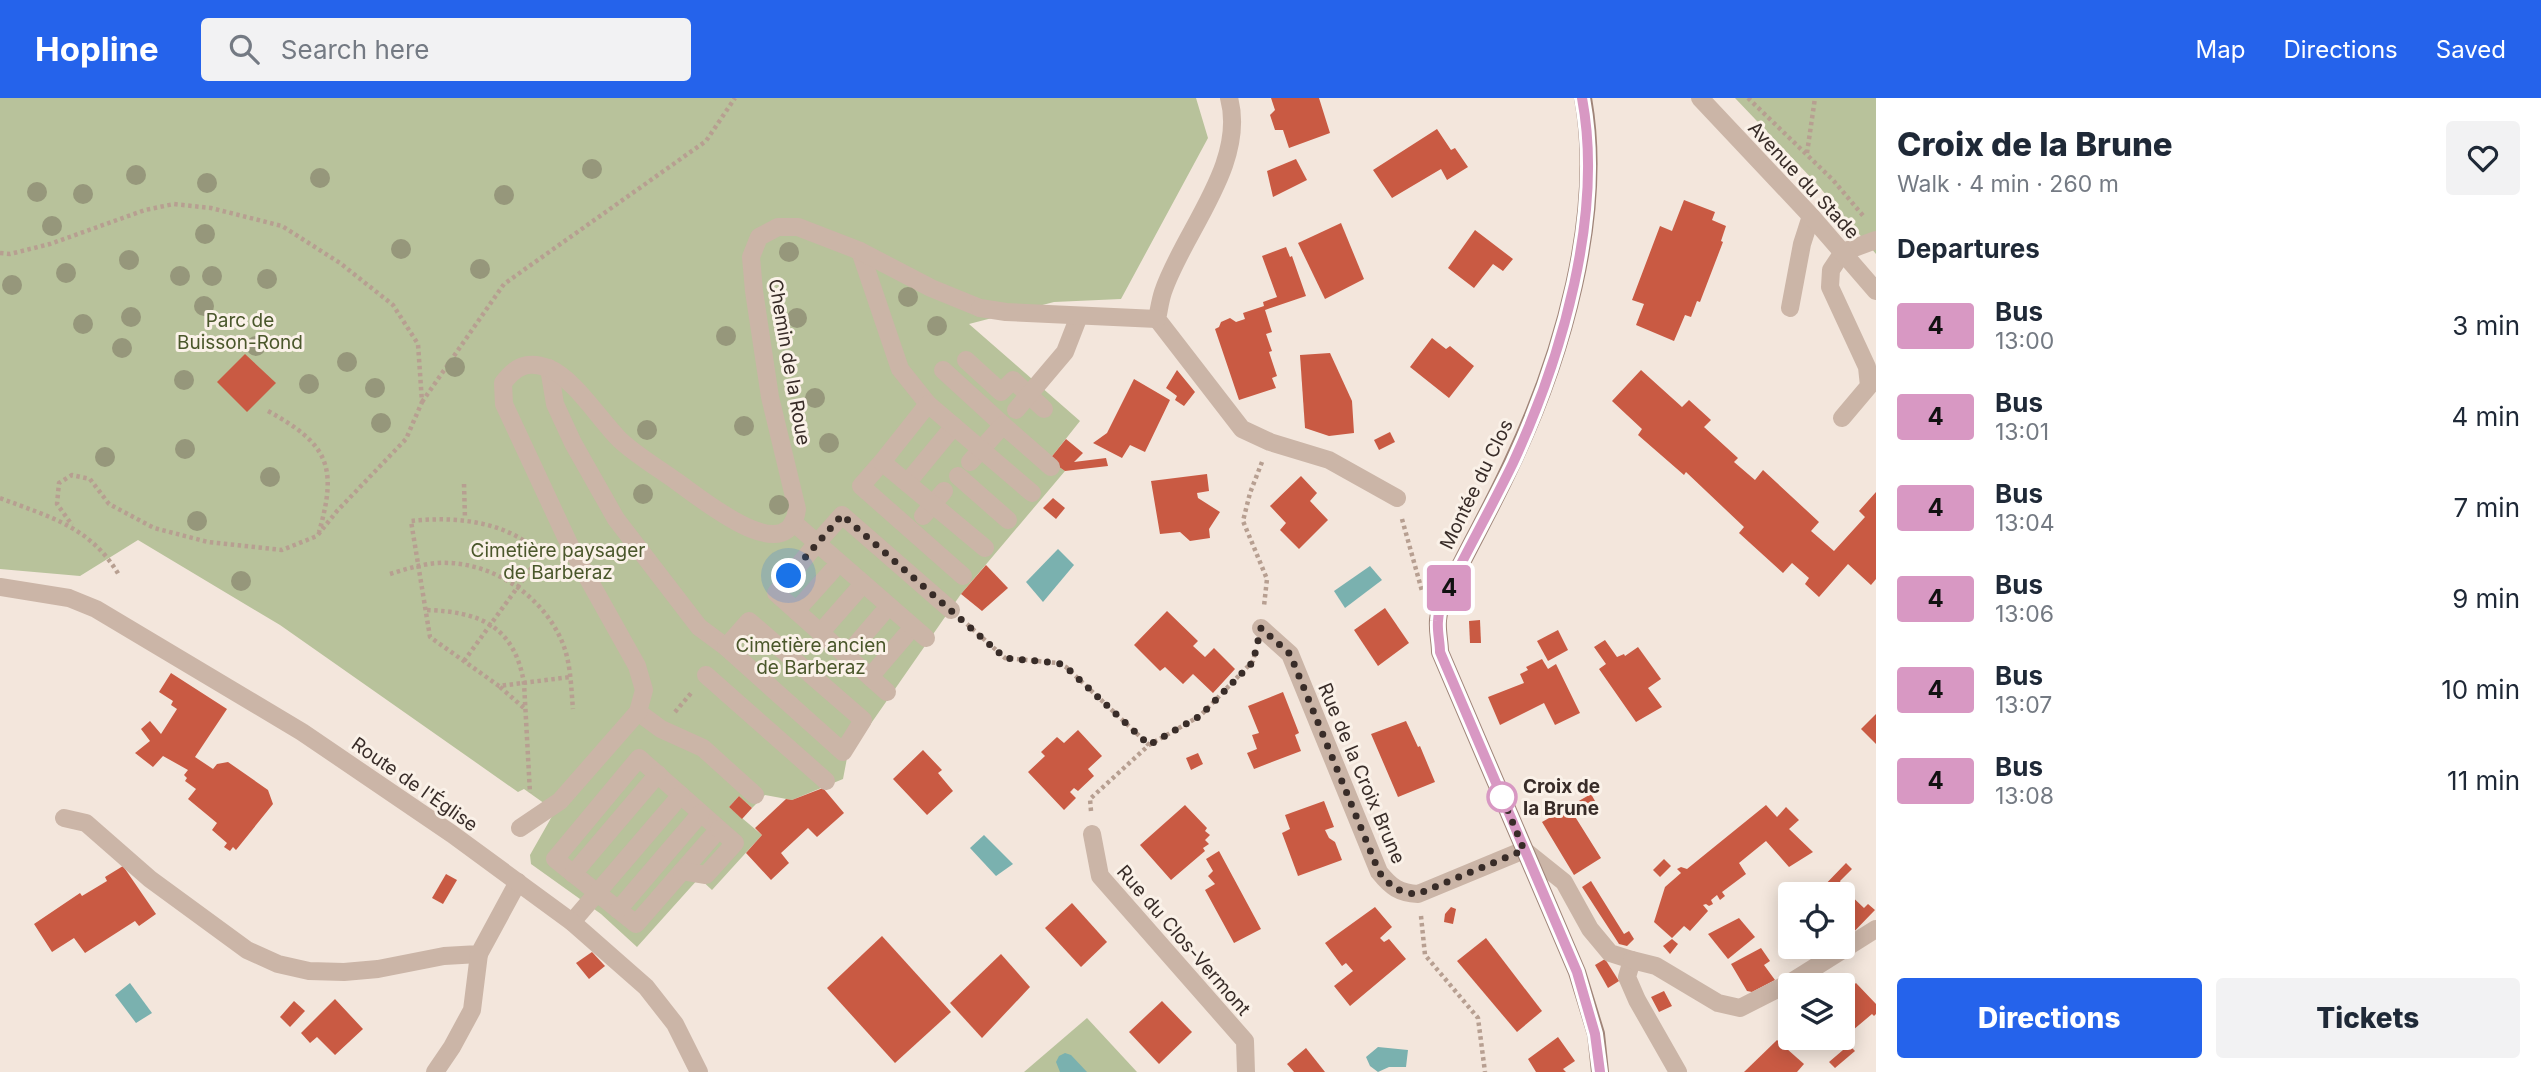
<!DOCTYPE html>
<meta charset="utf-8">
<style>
:root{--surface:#fff;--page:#f2f2f3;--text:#1f2937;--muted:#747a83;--accent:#2563eb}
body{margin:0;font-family:Inter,sans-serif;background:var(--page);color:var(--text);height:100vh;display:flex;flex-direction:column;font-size:26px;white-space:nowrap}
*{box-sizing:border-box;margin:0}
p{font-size:23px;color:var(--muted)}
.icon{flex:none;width:38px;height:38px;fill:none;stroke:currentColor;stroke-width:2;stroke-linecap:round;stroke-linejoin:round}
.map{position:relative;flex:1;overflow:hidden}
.panel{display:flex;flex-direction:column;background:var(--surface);width:665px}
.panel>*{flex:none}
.badge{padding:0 14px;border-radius:5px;font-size:24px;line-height:46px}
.tools{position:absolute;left:1778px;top:784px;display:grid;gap:14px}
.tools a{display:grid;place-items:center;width:77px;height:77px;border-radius:7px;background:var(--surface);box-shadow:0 4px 18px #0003;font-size:35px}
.you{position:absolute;width:35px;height:35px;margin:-18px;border:5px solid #fff;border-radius:50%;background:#1a73e8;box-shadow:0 0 0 10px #1a73e833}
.map>.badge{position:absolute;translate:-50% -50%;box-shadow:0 0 0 4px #fff}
h2{padding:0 21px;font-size:26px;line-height:63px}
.round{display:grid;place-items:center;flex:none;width:74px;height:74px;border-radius:7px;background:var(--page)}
.summary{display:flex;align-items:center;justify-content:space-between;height:119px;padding:0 21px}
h1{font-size:33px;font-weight:800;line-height:52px}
.primary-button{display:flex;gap:14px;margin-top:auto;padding:14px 21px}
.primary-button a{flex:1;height:80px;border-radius:7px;background:var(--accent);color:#fff;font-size:28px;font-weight:800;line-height:80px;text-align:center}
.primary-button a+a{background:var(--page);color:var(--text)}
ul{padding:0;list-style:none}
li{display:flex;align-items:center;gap:21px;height:91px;padding:0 21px}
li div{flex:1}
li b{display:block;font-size:26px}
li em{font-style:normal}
li .badge{min-width:77px;font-weight:700;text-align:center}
header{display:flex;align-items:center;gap:42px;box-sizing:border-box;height:98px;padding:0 35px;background:var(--accent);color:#fff}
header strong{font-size:33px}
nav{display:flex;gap:38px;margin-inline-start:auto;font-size:24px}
.search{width:490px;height:63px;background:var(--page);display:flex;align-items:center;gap:18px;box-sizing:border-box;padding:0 24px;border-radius:7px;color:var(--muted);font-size:26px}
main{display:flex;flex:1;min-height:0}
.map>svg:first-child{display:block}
</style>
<header>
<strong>Hopline</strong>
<div class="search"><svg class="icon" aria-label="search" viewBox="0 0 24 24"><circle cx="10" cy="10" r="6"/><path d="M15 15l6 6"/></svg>Search here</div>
<nav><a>Map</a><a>Directions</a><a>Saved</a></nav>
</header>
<main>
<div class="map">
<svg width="1876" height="974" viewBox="0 0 1876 974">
<rect width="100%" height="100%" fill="#f3e6dc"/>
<g fill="#b8c29b">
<polygon points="0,0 1196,0 1208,40 1121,201 1054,204 969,226 1080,323 1049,362 1065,373 961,496 847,660 843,681 792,702 765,697 752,710 739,698 729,709 762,737 712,792 699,780 637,849 601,816 531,766 530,757 555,713 524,691 518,694 280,527 138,442 80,478 0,471"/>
<polygon points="1735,0 1876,0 1876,156 1816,85"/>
<polygon points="1087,920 1137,974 1024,974"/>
</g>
<g fill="#7ab1af">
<polygon points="1058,451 1074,467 1043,504 1026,484"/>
<polygon points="1370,468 1382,482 1345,510 1334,493"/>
<polygon points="984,737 1013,766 996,778 970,750"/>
<polygon points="130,885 152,915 136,925 115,897"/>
<polygon points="1378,949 1408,952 1406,969 1389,969 1378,974 1370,968 1366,959"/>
<polygon points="1065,955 1071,957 1087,974 1060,974 1056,964 1059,958"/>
</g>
<g fill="#c95a43">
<polygon points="1271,0 1319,0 1330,35 1289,50 1283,32 1275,32 1270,17 1275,12"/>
<polygon points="1437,31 1451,52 1455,50 1468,69 1447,82 1441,71 1392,100 1373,72"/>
<polygon points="1296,61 1307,82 1273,99 1267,73"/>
<polygon points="1684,102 1715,114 1712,122 1726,128 1721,143 1723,144 1700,204 1697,203 1691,219 1685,217 1674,243 1636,227 1644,206 1632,202 1660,128 1672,133"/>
<polygon points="1341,125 1364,181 1325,201 1298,145"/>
<polygon points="1475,132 1513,161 1503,173 1493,166 1474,190 1448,170"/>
<polygon points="1286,149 1290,159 1292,158 1306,198 1265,212 1272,234 1266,236 1272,253 1269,254 1277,278 1272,280 1276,290 1239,302 1215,231 1219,229 1221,224 1230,220 1236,224 1245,221 1243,215 1264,208 1263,204 1277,199 1262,158"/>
<polygon points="1432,240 1446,251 1450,248 1474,268 1449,300 1410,269"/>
<polygon points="1330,255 1352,303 1354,335 1329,338 1305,330 1300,257"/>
<polygon points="245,256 276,285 247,314 217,284"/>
<polygon points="1177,272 1195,294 1184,308 1175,302 1177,298 1166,290"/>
<polygon points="1641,272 1682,309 1689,302 1711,322 1704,329 1738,360 1734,364 1755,382 1763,372 1819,424 1811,433 1834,453 1865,419 1859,413 1876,394 1876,481 1871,487 1848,466 1819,499 1805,486 1809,480 1792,465 1783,475 1739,435 1744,429 1686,374 1684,377 1638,337 1642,331 1612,303"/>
<polygon points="1134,281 1170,302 1145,354 1130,347 1122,360 1093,345 1107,335"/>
<polygon points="1390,334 1395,344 1379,352 1374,342"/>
<polygon points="1066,341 1083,355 1074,364 1106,360 1108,368 1065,373 1049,362"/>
<polygon points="1207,376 1209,393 1197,395 1198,400 1220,414 1209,431 1210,440 1190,443 1180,434 1160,436 1151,383"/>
<polygon points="1301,378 1317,395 1310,403 1328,422 1299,451 1280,432 1286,425 1270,408"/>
<polygon points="1053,400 1065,410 1056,421 1043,410"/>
<polygon points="986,467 1008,490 982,513 961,496"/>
<polygon points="1385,510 1409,545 1378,568 1354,532"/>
<polygon points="1167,513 1198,543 1193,548 1205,559 1214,550 1235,571 1213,595 1193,576 1183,586 1165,569 1160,573 1134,547"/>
<polygon points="1480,522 1481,545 1470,545 1469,523"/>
<polygon points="1558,532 1568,552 1548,563 1537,543"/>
<polygon points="1605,542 1617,559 1624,556 1625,558 1638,549 1661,581 1648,590 1662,609 1636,624 1599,571 1606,566 1594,549"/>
<polygon points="1542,561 1548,571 1556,566 1580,615 1555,627 1544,605 1500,627 1488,599 1524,585 1520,576 1528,572 1526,569"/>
<polygon points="171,575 227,611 195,659 213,671 217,666 228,664 268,692 273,706 236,752 233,749 230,753 224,749 227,745 212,732 217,725 188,701 196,691 185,683 187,680 184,677 188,672 163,658 153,669 135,655 150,643 141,631 150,623 161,636 177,611 171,607 173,603 159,594"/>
<polygon points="1283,594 1299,635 1295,637 1301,653 1254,671 1247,655 1257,651 1252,637 1259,635 1248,608"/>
<polygon points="1876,616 1876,646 1861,631"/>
<polygon points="1406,623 1418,649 1420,648 1435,684 1398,699 1371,636"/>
<polygon points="1078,632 1102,658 1088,671 1094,678 1078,693 1074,690 1070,694 1076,700 1064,712 1028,674 1045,658 1041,654 1057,639 1064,645"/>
<polygon points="923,652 942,672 938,675 953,693 927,717 893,681"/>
<polygon points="1198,655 1203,666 1191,672 1186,660"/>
<polygon points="823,690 844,715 817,739 808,730 781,755 789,765 771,782 746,755 762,737 755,730 786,701 792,702"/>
<polygon points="1591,696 1595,703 1574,717 1601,760 1574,777 1542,724"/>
<polygon points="739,698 752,710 742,721 729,709"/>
<polygon points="1324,703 1334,729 1325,732 1329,740 1335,744 1342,762 1298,778 1282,735 1290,731 1285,717"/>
<polygon points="1185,707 1207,730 1205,733 1210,737 1205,742 1209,746 1203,750 1205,753 1171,782 1140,747"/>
<polygon points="1766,707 1777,719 1786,709 1799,722 1789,731 1813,754 1789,769 1766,743 1739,765 1746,776 1722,794 1725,798 1720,802 1717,797 1711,802 1713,806 1709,808 1706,806 1703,807 1708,813 1690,833 1684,828 1672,840 1654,824 1665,789 1681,775 1677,771 1681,769 1687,771"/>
<polygon points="1219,753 1261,831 1234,845 1205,792 1215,786 1208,778 1213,773 1206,761"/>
<polygon points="1664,761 1671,768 1660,779 1653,772"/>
<polygon points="1846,765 1852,771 1840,783 1844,791 1864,810 1868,806 1875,812 1843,845 1843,796 1822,796 1819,793"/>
<polygon points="123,768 156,816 139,828 135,823 85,855 74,840 52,854 34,826 80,795 82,798 107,783 105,779"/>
<polygon points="446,776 457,782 443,806 432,800"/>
<polygon points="1591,783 1624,836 1629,833 1634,841 1627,848 1619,846 1582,789"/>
<polygon points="1072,805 1107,844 1081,869 1045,830"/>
<polygon points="1375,809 1392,829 1380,840 1384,844 1389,841 1406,861 1350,908 1334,888 1353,873 1346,865 1342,868 1325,845"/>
<polygon points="1451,809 1456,811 1453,826 1444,824 1445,816"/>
<polygon points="1739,820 1755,839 1728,861 1708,836"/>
<polygon points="882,838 951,914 895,965 827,890"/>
<polygon points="1486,840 1542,913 1517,934 1457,863"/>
<polygon points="1672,841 1678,846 1670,856 1663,848"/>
<polygon points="1761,850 1770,863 1764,867 1775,882 1752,894 1747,893 1731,866"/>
<polygon points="592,854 605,868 589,881 576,865"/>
<polygon points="1001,856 1030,889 982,940 950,905"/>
<polygon points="1605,861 1619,883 1608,890 1595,867"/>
<polygon points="1856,885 1876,906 1876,916 1874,918 1872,916 1840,943 1836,940 1843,940 1843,893 1847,889 1849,891"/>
<polygon points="1664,893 1672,908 1659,914 1651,899"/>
<polygon points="335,901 363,931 335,957 317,939 310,945 301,935"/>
<polygon points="294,903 305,913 290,929 280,919"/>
<polygon points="1162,903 1192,934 1159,966 1129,934"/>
<polygon points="1558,939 1575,963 1563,971 1566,974 1536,974 1528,961"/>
<polygon points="1777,942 1804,966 1797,974 1744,974"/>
<polygon points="1847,945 1855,953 1835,970 1829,964 1843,952 1841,950"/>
<polygon points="1306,950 1325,974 1294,974 1287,966"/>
</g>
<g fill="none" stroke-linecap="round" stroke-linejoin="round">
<g stroke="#b79f91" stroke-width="4.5" stroke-dasharray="3.5 3.5" stroke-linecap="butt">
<polyline points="1748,0 1833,82 1865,120"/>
<polyline points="1807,55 1815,0"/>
<polyline points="0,155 10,156 50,146 145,112 174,106 211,110 282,128 340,165 393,207 418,246 422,304 406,341 337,413 317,438 282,452 208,444 154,430 109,406 90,381 72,377 59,385 57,406 72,427"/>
<polyline points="422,304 504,186 706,43 735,0"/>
<path d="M268 313C328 346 338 368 319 434"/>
<polyline points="1262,364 1250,395 1243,423 1267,481 1264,508"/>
<polyline points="464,386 465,421"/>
<path d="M0 400C49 419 90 428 119 477"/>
<polyline points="1402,421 1422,493"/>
<path d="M390 476C406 471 422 466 438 465 491 462 544 498 563 546 571 566 571 590 573 611"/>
<path d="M427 512C479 514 514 527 524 585L530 695"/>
<polyline points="967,526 1005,560 1058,565 1066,569 1149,647"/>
<path d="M464 563 541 457C509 423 455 418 411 423L430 539 499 588 570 579"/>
<polyline points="500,589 525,611"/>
<polyline points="675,614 692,594"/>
<polyline points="1091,713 1090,701 1149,647 1200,618 1253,563 1255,555"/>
<polyline points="1421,818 1425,857 1478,920 1485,974"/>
</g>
<g stroke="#cbb5a7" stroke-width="18">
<polyline points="860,153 900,271 928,306"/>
<polyline points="1790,210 1802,146 1811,118"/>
<polyline points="966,262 1001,294 1013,282 1044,311"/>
<polyline points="549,270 555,306 573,345 616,421 699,529 726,549"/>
<polyline points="943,272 1003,327"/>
<polyline points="1016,312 1065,254 1079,218"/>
<polyline points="1842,320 1869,288 1867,269 1830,189 1831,172 1843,154 1876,142"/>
<polyline points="882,364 861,388 963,478"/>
<polyline points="970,364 1003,327 1051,369"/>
<polyline points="958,378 1008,422"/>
<polyline points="907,385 954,328"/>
<polyline points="923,418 944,393"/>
<polyline points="793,424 817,445 842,417 951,512"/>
<polyline points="985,450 882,364 928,306 1032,395"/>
<polyline points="796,513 832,473"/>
<polygon points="749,523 863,622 843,654 726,549"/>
<polyline points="820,535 863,486"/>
<polyline points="846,558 882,516"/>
<polyline points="706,577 826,683"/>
<polyline points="870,579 906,537"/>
<polyline points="887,594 776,495 817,445 926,540"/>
<polyline points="638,614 661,631 703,650 755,697"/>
<polygon points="639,660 719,731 636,826 555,761"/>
<polyline points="64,720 86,725 150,781 247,852 278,866 309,873 344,874 378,871 444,858 479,856 518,784"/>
<path d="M520 730 560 703 638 614 644 592 637 568 571 450 504 306 503 285C515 269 527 262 548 270 574 280 599 321 620 342 636 357 658 370 676 383 698 398 789 475 797 411L770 299 754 193 751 159 759 139 778 129H798L860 153 931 190 980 210"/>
<polyline points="682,773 706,777 735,745 719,731"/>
<polyline points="573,776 658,676"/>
<polyline points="618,812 701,715"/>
<polyline points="572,824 681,697"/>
</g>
<g stroke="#cbb5a7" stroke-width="18">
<path d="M1229 0C1247 66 1183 134 1163 194 1160 203 1159 212 1157 221L1242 331 1270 344 1329 362 1397 400"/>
<polyline points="1700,0 1811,118 1876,193"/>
<polyline points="980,210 1006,214 1157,221"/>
<path d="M1261 530 1290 556 1379 774C1391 789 1399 795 1418 796L1524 752 1564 784 1590 831 1610 855 1632 862 1627 879 1637 902 1678 974"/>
<polyline points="1092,736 1100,778 1245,943 1246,974"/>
<polyline points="1632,862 1656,868 1718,905 1740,910 1793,883 1876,831"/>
<polyline points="435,974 452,949 472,912 479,856"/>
</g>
<polyline stroke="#cbb5a7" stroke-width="18" points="0,489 69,500 96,511 302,634 452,736 572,824 646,889 675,926 699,974"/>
<path stroke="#9f8478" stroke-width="18" d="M1583 0C1604 117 1562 259 1512 365 1497 398 1479 431 1462 464 1453 481 1440 502 1438 522 1437 533 1440 544 1440 554L1577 874 1596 936 1600 974"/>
</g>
<g fill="#96977b">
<circle cx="592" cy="71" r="10"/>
<circle cx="136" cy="77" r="10"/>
<circle cx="320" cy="80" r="10"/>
<circle cx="207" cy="85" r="10"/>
<circle cx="37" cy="94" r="10"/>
<circle cx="83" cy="96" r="10"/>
<circle cx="504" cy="97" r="10"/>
<circle cx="52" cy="128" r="10"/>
<circle cx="205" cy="136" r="10"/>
<circle cx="401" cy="151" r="10"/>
<circle cx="789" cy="154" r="10"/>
<circle cx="129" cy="162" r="10"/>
<circle cx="480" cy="171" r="10"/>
<circle cx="66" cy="175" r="10"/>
<circle cx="180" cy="178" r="10"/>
<circle cx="212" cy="178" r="10"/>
<circle cx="267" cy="181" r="10"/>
<circle cx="12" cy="187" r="10"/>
<circle cx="908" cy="199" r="10"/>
<circle cx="204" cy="208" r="10"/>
<circle cx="131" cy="219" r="10"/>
<circle cx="797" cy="220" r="10"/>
<circle cx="83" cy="226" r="10"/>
<circle cx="937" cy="228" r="10"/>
<circle cx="726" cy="238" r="10"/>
<circle cx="256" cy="248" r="10"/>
<circle cx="122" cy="250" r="10"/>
<circle cx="347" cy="264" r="10"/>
<circle cx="455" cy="269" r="10"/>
<circle cx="184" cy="282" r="10"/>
<circle cx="309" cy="286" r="10"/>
<circle cx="375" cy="290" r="10"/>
<circle cx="815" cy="300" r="10"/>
<circle cx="381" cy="325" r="10"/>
<circle cx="744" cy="328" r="10"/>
<circle cx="647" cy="332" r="10"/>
<circle cx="829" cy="345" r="10"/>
<circle cx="185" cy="351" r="10"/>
<circle cx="105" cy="359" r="10"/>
<circle cx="270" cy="379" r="10"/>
<circle cx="643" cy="396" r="10"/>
<circle cx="779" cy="407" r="10"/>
<circle cx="197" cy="423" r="10"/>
<circle cx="241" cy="483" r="10"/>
</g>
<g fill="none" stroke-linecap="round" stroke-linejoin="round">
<g stroke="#fff" stroke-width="16">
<path id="line" d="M1582 0C1604 116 1562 259 1513 365 1497 398 1479 431 1462 464 1453 481 1439 503 1438 523 1437 533 1440 544 1440 554L1577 874 1595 936 1600 974"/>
</g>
<use href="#line" stroke="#d898c3" stroke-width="10"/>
<path stroke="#382c28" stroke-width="7" stroke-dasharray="0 12.6" d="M789 478 842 417 1005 560 1058 565 1066 569 1149 647 1200 618 1253 564 1261 530 1290 556 1379 774C1391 789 1399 795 1418 796L1524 752 1501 696 1502 699"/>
</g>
<circle fill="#fff" stroke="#d898c3" stroke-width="3.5" cx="1502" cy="699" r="14"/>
<g text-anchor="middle" stroke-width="6" stroke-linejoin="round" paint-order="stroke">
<g font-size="19" fill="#382c28" stroke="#faf1e8">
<text transform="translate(1804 82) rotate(47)" y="7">Avenue du Stade</text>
<text transform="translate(790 264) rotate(80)" y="7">Chemin de la Roue</text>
<text transform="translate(1476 386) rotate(-64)" y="7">Montée du Clos</text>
<text transform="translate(1362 675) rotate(67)" y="7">Rue de la Croix Brune</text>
<text transform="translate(415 686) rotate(35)" y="7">Route de l'Église</text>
<text transform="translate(1184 842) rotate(49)" y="7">Rue du Clos-Vermont</text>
</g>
<g font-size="19" fill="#4a572b" stroke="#faf1e8">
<text x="240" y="229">Parc de<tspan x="240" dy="22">Buisson-Rond</tspan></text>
<text x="558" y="459">Cimetière paysager<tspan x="558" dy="22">de Barberaz</tspan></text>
<text x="811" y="554">Cimetière ancien<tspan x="811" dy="22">de Barberaz</tspan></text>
</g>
<g font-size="19" font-weight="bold" fill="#382c28" stroke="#faf1e8" text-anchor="start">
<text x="1523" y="695">Croix de<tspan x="1523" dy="22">la Brune</tspan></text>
</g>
</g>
</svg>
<div class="tools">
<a><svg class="icon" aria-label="locate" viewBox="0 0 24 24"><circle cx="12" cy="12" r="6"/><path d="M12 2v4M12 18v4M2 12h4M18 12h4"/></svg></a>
<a><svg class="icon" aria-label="layers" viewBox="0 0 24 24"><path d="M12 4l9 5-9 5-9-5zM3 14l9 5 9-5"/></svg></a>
</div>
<div class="you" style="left:789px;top:478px"></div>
<b class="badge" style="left:1449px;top:490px;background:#d898c3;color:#111">4</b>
</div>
<section class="panel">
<div class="summary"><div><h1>Croix de la Brune</h1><p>Walk · 4 min · 260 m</p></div><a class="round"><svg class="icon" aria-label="heart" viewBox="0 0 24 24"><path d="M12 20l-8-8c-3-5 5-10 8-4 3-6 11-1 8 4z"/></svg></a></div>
<h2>Departures</h2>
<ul>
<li><span class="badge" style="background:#d898c3;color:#111">4</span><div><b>Bus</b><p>13:00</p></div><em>3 min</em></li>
<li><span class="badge" style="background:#d898c3;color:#111">4</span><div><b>Bus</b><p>13:01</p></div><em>4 min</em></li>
<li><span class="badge" style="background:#d898c3;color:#111">4</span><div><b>Bus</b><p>13:04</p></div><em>7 min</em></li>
<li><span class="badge" style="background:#d898c3;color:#111">4</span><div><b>Bus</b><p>13:06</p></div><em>9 min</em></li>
<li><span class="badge" style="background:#d898c3;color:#111">4</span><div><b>Bus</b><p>13:07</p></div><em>10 min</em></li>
<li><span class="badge" style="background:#d898c3;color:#111">4</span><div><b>Bus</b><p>13:08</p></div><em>11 min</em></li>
</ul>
<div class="primary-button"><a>Directions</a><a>Tickets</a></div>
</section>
</main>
